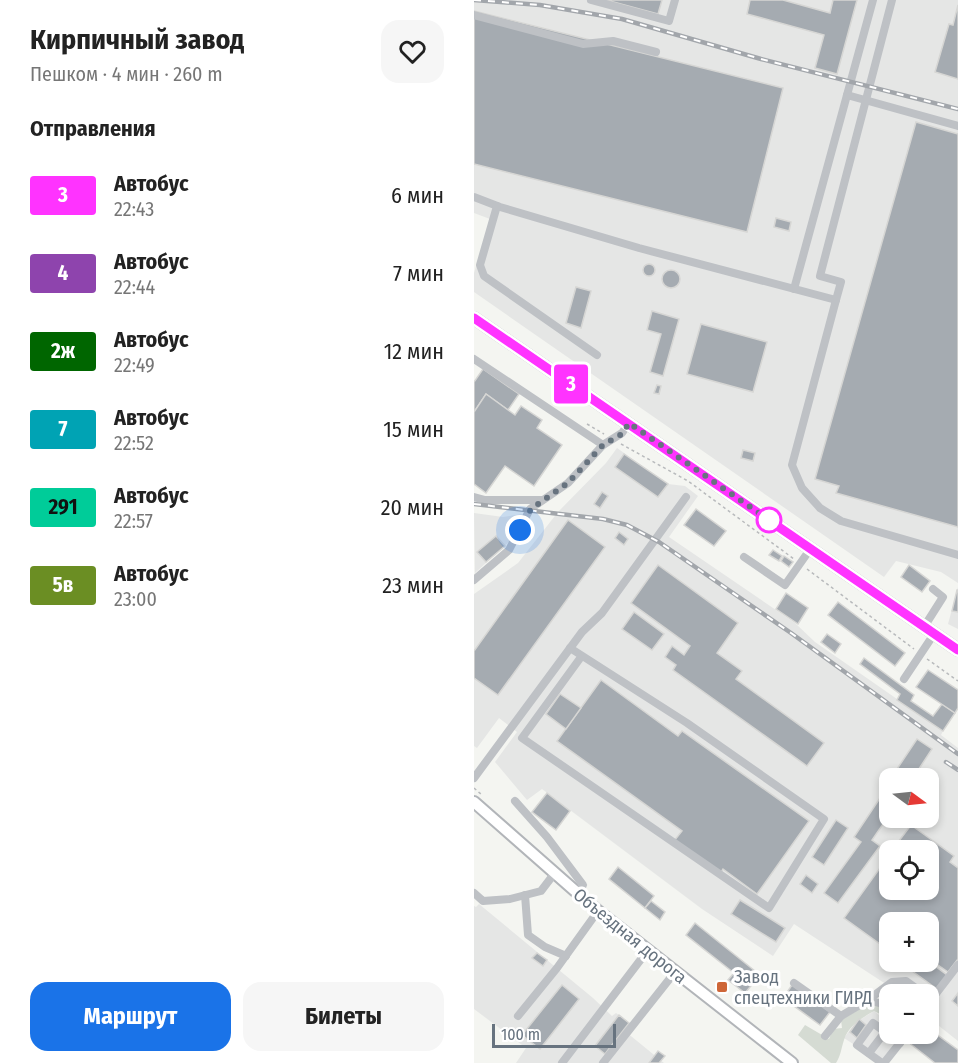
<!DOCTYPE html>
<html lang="ru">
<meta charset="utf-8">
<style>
:root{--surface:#fff;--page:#f6f6f6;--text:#222;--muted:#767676;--accent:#1a73e8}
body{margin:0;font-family:"Fira Sans Condensed",sans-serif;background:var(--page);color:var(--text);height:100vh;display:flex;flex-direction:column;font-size:22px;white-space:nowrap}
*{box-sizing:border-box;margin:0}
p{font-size:20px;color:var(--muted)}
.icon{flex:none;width:33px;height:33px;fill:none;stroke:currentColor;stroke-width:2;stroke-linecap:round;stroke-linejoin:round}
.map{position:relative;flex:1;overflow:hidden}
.details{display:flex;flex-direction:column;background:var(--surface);width:474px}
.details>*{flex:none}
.badge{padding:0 12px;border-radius:4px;font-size:21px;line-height:39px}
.needle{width:39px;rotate:105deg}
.controls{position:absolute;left:405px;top:768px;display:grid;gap:12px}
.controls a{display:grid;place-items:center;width:60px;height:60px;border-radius:12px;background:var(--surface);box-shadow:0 3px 9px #0003;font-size:30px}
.scale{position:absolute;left:18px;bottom:15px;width:124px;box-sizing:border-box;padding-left:6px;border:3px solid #67737f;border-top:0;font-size:16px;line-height:21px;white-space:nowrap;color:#67737f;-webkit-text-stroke:4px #fff;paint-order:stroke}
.you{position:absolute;width:30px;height:30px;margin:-15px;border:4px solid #fff;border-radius:50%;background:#1a73e8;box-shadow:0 0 0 9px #1a73e833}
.map>.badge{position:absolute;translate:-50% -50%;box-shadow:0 0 0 3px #fff}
h2{padding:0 30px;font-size:22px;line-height:54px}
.round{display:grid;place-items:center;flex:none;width:63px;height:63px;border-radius:18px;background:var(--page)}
.headline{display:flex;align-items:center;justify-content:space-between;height:102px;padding:0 30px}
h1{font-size:28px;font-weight:700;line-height:45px}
.cta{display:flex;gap:12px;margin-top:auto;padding:12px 30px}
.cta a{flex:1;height:69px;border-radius:18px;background:var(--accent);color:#fff;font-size:24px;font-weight:700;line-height:69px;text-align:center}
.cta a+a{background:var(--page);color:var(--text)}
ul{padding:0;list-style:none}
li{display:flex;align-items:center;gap:18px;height:78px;padding:0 30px}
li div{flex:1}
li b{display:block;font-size:22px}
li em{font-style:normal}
li .badge{min-width:66px;font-weight:700;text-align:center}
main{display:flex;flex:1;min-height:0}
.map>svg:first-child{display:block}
</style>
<main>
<section class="details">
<div class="headline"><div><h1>Кирпичный завод</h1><p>Пешком · 4 мин · 260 m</p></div><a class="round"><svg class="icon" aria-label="heart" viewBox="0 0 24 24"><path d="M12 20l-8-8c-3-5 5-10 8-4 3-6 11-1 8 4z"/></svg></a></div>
<h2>Отправления</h2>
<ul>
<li><span class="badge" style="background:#f3f;color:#fff">3</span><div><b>Автобус</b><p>22:43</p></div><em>6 мин</em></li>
<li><span class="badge" style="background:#8e44ad;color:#fff">4</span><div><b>Автобус</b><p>22:44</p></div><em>7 мин</em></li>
<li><span class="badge" style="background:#060;color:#fff">2ж</span><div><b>Автобус</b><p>22:49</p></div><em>12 мин</em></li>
<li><span class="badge" style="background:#00a3b4;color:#fff">7</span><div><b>Автобус</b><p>22:52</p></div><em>15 мин</em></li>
<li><span class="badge" style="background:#0c9;color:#111">291</span><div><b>Автобус</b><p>22:57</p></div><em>20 мин</em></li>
<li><span class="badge" style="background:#6b8e23;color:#fff">5в</span><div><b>Автобус</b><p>23:00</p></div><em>23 мин</em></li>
</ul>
<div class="cta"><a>Маршрут</a><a>Билеты</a></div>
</section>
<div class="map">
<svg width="484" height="1063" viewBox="0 0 484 1063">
<rect width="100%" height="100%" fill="#f4f5f1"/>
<g fill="#e5e6e5" fill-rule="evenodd">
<polygon points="0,0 484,0 484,583 467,572 422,561 410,577 0,292 0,273 16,219 0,213"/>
<path d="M143 448 194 484 211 486 224 496 195 537 321 623 341 642 469 731 467 735 484 748V1041L455 1018 454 994H427L320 924 299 956 228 909 68 789 53 800 21 762 43 732 25 718 3 748 0 746V594L44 563 84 512 132 463ZM416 778H454V818H416ZM416 850H454V890H416ZM416 922H454V962H416Z"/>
<polygon points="0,513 29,517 48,514 40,537 1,573"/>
<polygon points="484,587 484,629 474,624"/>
<polygon points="5,904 119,998 138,1016 142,1013 157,1024 152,1032 190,1063 42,1063 52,1048 0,1009 0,906 2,907"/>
<polygon points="400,1011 415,1023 416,1034 429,1034 408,1063 370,1038 381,1023"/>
</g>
<path fill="#d5dbd3" d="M396 1003 415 1008 412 1017 400 1011C388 1018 374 1026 370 1040 367 1049 367 1055 362 1063H357L324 1035 331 1025 355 1039 359 1029 368 1028 367 1020Z"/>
<g fill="#a5abb1" stroke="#d6d6d4" stroke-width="1.5">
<polygon points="132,0 188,0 184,14"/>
<polygon points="276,0 309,0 356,13 359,0 383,0 363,74 341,68 350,35 273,14"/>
<polygon points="484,5 484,79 461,72 475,24 479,25"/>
<polygon points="0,11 309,88 273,232 0,164"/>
<polygon points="442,122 484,134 484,527 362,493 365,486 341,479"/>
<polygon points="302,218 317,222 315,231 300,227"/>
<circle cx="175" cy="270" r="6"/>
<circle cx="197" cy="279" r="9"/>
<polygon points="102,287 117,291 107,328 92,323"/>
<polygon points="178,311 205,319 189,376 176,372 187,334 173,330"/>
<polygon points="227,324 293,342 279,392 213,374"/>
<polygon points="9,369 45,394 34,410 12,394 0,412 0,382"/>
<polygon points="183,385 187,386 185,394 180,393"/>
<polygon points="12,394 41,415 47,406 68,420 63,428 88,445 60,486 31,466 12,493 0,484 0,412"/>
<polygon points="269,450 281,453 279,461 267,458"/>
<polygon points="150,454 194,484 184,497 141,467"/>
<polygon points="128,492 134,496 126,508 120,504"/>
<polygon points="222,509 252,531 240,546 210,525"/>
<polygon points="94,520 131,547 24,695 0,678 0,651"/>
<polygon points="145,532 154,539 150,545 141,538"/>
<polygon points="22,536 31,546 12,562 3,552"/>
<polygon points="299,550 308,556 305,561 295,555"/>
<polygon points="310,556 319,562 315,567 307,561"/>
<polygon points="184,565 264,623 243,653 268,671 262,679 350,743 333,766 199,670 202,665 191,657 198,646 210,655 216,646 157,603"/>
<polygon points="435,565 456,581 448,592 427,577"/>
<polygon points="483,590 484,590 484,612 478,611"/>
<polygon points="312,593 334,608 324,624 302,609"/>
<polygon points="364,602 431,653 421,666 354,615"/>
<polygon points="160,612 190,634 178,650 148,629"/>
<polygon points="353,634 367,644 361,653 347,642"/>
<polygon points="390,658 440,695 437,701 459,716 468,704 481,713 469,731 423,700 426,694 386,664"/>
<polygon points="454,670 484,690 484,708 481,713 442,687"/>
<polygon points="127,680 204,736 208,731 335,821 283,894 249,869 246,874 200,841 208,831 83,741"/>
<polygon points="86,694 107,708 92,729 72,714"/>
<polygon points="443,739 458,749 439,778 417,778"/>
<polygon points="416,781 416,814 398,840 406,846 364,903 350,893 387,842 380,837 410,792 409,791"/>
<polygon points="73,793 96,811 82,830 58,812"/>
<polygon points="362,820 374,828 350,865 338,857"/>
<polygon points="437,825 480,856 476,862 484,868 484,959 474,972 454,958 454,922 416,922 416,946 413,949 370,918 416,854 416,890 454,890 454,850 418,850"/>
<polygon points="144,867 180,896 171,908 135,879"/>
<polygon points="332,875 344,884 338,893 326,884"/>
<polygon points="266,900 311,928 302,942 257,914"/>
<polygon points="177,901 191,912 186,920 171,908"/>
<polygon points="221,923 286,975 271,993 254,980 260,973 212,935"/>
<polygon points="63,953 73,960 69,966 58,958"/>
<polygon points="454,961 473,975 463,989 427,963"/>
<polygon points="88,985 105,999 66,1049 48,1035"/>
<polygon points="318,985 356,1012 346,1025 309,998"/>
<polygon points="484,993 484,1006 478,1001"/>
<polygon points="145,1015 155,1023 131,1054 121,1046"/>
<polygon points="385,1019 392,1025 383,1038 376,1032"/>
<polygon points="454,1028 484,1050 484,1063 461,1063 434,1042 441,1034 454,1034"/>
<polygon points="184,1051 191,1056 185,1063 175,1063"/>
</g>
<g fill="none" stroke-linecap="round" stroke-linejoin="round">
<g stroke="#b2b5b9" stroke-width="14">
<g id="major">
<polyline points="0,318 484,650"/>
<polyline points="0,802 124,911 318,1063"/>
</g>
</g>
<g stroke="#b8babc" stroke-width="1.5" stroke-dasharray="3 3" stroke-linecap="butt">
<polyline points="113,424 130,434"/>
<polyline points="147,444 214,481 320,559"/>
<polyline points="333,569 440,649"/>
<polyline points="453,659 484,681"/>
<polyline points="0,788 8,795"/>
</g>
<g stroke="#bec1c5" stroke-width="8">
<polyline points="117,0 195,21 201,0"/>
<polyline points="0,15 109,44 139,41 182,52"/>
<polyline points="373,95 484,126"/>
<polyline points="0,197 26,207 165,248 362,300 318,465 328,488 346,508 367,521 484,555"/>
<polyline points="23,206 6,265 10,276 123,355"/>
<polyline points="320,289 399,0"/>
<polyline points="362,300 367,282 346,276 418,0"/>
<polyline points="0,359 129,445"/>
<polyline points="0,497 11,500 68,500"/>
<polyline points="270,557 311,585 337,548"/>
<polyline points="0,580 35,550 56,509 94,483 129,445 148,433 155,423"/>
<polyline points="450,627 469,597 459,589"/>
<polyline points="96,648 213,723 350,819 295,908 48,738 107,657"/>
<polyline points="430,679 460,634"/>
<polyline points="0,778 108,632 128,613 212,497"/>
<polyline points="41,801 73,837 109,885 103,894"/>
<polyline points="0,893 9,901 36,899 67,891 80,874"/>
<polyline points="51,895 54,935 71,947 92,956"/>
<polyline points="320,983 367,1016"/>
<polyline points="394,1000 418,982 432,981 450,994"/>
<polyline points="454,1004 484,965"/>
<polyline points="44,1016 83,968 124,911"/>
<polyline points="351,1036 367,1016 394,1000 416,1006"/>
<polyline points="395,1053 411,1032"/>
<polyline points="88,1063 174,950"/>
<polyline points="129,1063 201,972"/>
<polyline points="408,1063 383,1045 399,1023 426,1043"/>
<polyline points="410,1063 433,1034"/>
</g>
<use href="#major" stroke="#fff" stroke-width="10"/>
<g stroke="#a2a6ab" stroke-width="4.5">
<g id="rail">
<polyline points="0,0 66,5 148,19 287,59 484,109"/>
<polyline points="0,504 129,519 153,525 185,542 317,633 484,754"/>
<polyline points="472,762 484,770"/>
</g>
</g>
<use href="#rail" stroke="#fff" stroke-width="2" stroke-dasharray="7" stroke-linecap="butt"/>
</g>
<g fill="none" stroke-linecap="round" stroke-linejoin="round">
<g stroke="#fff" stroke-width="14">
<polyline id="line" points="0,318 484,650"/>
</g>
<use href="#line" stroke="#f3f" stroke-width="9"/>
<polyline stroke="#67737f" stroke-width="6" stroke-dasharray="0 10.8" points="46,530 57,509 94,483 129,445 148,434 155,423 295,520"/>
</g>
<circle fill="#fff" stroke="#f3f" stroke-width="3" cx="295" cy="520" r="12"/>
<rect fill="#ce6638" stroke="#fff" stroke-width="2" x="242" y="981" width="12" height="12" rx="3"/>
<g text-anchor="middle" stroke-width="6" stroke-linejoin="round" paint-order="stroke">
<g font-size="18" fill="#67737f" stroke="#fff">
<text transform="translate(156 936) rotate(39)" y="6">Объездная дорога</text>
</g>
<g font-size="18" fill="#67737f" stroke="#fff" text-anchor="start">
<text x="260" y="983">Завод<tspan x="260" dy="21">спецтехники ГИРД</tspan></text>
</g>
</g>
</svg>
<div class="controls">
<a><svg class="needle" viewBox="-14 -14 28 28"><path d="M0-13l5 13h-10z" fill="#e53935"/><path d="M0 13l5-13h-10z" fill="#767676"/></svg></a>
<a><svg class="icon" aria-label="locate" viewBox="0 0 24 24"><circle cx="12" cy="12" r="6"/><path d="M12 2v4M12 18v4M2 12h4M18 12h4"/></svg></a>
<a>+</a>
<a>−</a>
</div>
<div class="scale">100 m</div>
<div class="you" style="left:46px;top:530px"></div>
<b class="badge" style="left:97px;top:384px;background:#f3f;color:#fff">3</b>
</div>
</main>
